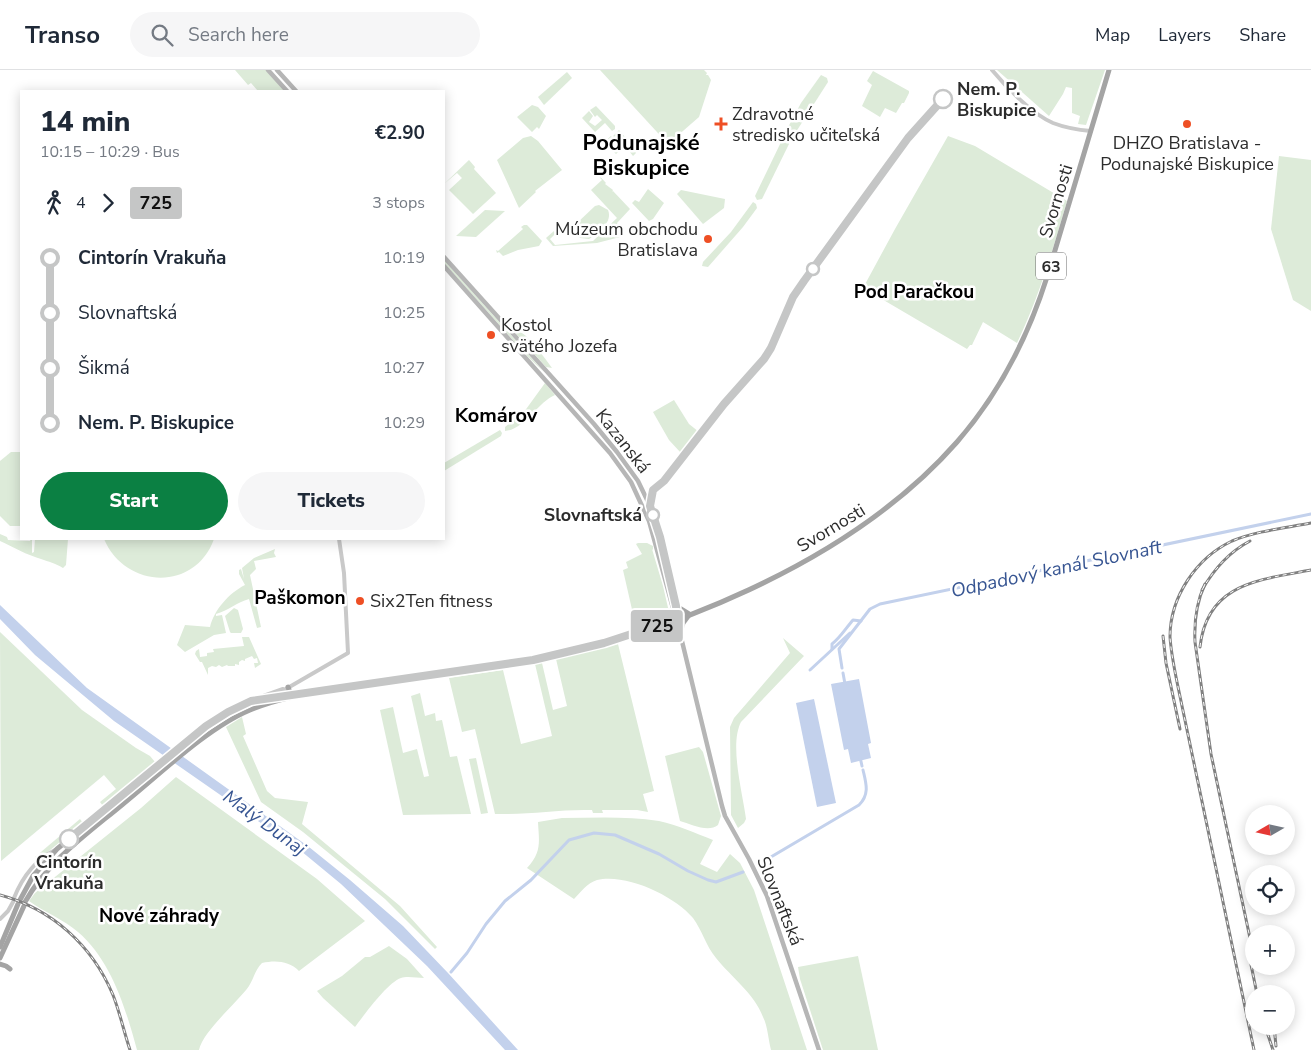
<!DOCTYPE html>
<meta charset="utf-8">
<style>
:root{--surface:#fff;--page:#f6f6f7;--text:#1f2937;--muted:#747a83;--line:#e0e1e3;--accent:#0b8043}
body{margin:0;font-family:"Nunito Sans",sans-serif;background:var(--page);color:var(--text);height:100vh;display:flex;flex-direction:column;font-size:19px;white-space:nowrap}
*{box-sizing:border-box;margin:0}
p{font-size:16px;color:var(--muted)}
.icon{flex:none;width:28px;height:28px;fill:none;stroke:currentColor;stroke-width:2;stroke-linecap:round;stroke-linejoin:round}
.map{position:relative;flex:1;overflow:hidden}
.panel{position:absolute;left:20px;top:20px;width:425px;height:450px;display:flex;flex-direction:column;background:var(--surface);border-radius:0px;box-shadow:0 2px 12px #0003}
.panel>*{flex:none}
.badge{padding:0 10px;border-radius:4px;font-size:18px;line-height:32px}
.needle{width:32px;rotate:261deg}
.controls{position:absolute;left:1245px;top:735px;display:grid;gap:10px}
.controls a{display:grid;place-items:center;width:50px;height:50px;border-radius:50%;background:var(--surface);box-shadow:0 2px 12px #0003;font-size:25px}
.map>.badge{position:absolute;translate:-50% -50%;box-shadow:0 0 0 2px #fff}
.legs{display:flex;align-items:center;gap:8px;height:55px;padding:0 20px;font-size:16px}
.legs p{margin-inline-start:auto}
.summary{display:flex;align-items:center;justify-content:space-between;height:85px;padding:0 20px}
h1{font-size:28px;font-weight:800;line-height:38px}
.primary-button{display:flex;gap:10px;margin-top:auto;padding:10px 20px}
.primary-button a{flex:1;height:58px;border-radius:30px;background:var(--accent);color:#fff;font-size:20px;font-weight:800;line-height:58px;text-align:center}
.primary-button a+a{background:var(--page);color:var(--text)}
ul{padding:0 20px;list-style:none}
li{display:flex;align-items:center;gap:18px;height:55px;font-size:19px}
li i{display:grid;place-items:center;width:8px;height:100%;margin:0 6px;background:currentColor}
li i::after{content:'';width:12px;height:12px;margin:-6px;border:4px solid;border-radius:50%;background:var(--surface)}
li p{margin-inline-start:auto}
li:first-child i{background:linear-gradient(#0000 50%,currentColor 0)}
li:last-child i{background:linear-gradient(currentColor 50%,#0000 0)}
header{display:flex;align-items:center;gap:30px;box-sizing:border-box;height:70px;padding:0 25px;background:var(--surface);border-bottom:1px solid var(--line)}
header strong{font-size:24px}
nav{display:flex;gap:28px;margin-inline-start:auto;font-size:18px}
.search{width:350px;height:45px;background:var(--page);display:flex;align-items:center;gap:12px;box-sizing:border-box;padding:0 18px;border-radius:28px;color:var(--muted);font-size:19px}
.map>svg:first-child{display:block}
</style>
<header>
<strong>Transo</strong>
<div class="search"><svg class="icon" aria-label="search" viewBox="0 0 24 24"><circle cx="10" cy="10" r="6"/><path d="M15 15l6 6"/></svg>Search here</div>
<nav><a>Map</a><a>Layers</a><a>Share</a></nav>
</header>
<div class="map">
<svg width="1311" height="980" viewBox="0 0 1311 980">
<rect width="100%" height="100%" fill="#fff"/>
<g fill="#ddebd9">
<polygon points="235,0 266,0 285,21 258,21 251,13 248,15"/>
<polygon points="600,0 704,0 707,3 706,5 708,5 711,10 699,47 668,74"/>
<polygon points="997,0 1105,0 1086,55 1078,54 1080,46 1072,43 1072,18 1066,17 1063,24 1049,46"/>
<polygon points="873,1 909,21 909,23 904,33 902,33 896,43 885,38 880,47 862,36 872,15 867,11"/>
<polygon points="567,2 572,8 544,35 538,27"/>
<polygon points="821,5 827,8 828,12 794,65 787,66 786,61 801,33"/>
<polygon points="532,35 538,37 546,46 539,59 537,57 532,62 517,47"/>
<polygon points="596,36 615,56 615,59 612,61 605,53 595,62 582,48 589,41 593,46 589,52 595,56 602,50 597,45 595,47 590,40"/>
<polygon points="619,60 635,79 636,83 633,86 625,76 616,84 604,72 611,66 615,73 611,76 617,81 624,74 619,69 617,71 613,66"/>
<polygon points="531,66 538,71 562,100 535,121 536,122 519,138 497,90 523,68"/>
<path d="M948 66 975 76 1067 131C1053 179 1039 227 1017 273L983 252 972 275H970L967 279 863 218 895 159Z"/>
<polygon points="784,69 788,71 789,74 762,129 757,130 755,126 782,70"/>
<polygon points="1279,86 1311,90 1311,241 1293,230 1271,159"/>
<polygon points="469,90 475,97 474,99 496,123 473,144 449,120 462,108 457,103 444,114"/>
<polygon points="593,100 594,100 606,113 605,114 613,120 612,122 613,121 630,139 617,153 618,155 614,159 620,167 597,173 553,176 546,168 554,161 556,163 550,169 555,175 593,171 617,148 591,120 602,110"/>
<polygon points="648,119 664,133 653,149 649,151 632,133 635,130 639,132"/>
<polygon points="681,120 725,129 724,138 703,154 677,124"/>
<polygon points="753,132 756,134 757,138 743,157 708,197 702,196 703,192 731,162"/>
<path d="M599 135 608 140C613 152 599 162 589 169L580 168 575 161 576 154 595 136Z"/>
<polygon points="485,140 505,141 476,167 456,166"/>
<polygon points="524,155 527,155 542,171 539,176 518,180 503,186 499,182 497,183 496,180 498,181 523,159 521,157"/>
<polygon points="444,190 544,302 528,287 444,193"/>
<path d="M513 257C517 262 522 262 526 266 536 276 544 287 552 298L546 297 512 259Z"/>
<path d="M545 313 555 325C538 332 524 360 505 361V357L524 342Z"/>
<polygon points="674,330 689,354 699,362 681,383 669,370 653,342"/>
<polygon points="500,360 502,363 501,366 444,401 444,393"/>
<polygon points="11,382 21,382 21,456 10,456 0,446 0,391"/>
<path d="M0 464 7 467 8 470 30 471 31 469H32V483L34 482 35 469H68L66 495 63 498C55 493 49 492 41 489 27 485 13 477 0 471Z"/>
<path d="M104 469H214C195 522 125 519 104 469Z"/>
<polygon points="638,473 647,473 653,476 653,480 652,479 663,516 669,542 665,548 636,557 623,500 628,498 626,492 642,484 636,474"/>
<path d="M275 479 274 483 276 487 254 491 256 499 250 505 261 557 257 558 249 529C237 532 228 541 216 544V546L222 545 226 563 214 565 185 582 177 575 185 555 210 557C214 540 229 523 245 515L239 504V500L241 499 244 509 242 498 254 488Z"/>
<polygon points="234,538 238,540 243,559 241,563 231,563 230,562 225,546"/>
<polygon points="0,562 82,640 136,678 150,686 155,692 103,736 100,732 116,719 104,705 1,791"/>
<polygon points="242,567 249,567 261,594 255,598 254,593 258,593 257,588 254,589 252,586 245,589 245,591 242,590 239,592 239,595 235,594 235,596 228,596 227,595 222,597 219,595 216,597 212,596 208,598 208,605 202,592 200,592 195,584 196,581 199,579 200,587 207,586 207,583 214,582 213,579 244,576"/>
<path d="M783 568 804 586 741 652C729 675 743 724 746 749L744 753 738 758 731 745 730 657 734 648 790 583Z"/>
<path d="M618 574 654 721 643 724 648 742 637 740H602L603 743H593L592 740C559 739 527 745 495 744L475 659 462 662 449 608 503 600 521 674 552 666 535 594 542 593 553 640 567 636 556 589Z"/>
<polygon points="420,623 425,646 435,643 436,651 442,650 450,687 457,686 471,744 403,745 380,640 393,637 403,683 417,679 424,707 429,706 411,626"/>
<polygon points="242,647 246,664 243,666 267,721 275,728 308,732 302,754 400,836 437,877 435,879 385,829 303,762 261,732 226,657"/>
<path d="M699 677 703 682 721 746 718 755C708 763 691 754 680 751L665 686Z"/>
<polygon points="476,688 488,743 481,744 469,689"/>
<path d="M176 707 317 809 365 851 299 901C289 891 276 890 262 893 255 900 254 908 249 916 237 933 203 961 199 980H137C126 939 111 890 78 862 63 849 44 842 29 831L35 823 141 738Z"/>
<path d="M562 748C594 748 627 746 659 751 678 755 695 763 713 770L700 794 717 802 730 784 740 793 754 820 807 980H771C768 969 768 957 763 947 754 923 731 907 716 888 706 876 702 860 693 848 675 826 626 803 597 810 587 813 581 822 574 829L527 798C542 782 539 772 538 752Z"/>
<polygon points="80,749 83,753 38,790 36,790 35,787"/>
<path d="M389 876 407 889 424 908C417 908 407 906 401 908 388 912 364 945 355 957L323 928 317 921 342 906 365 887H370Z"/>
<polygon points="858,886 878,980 823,980 800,909 798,897"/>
</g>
<g fill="#c3d1ec">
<polygon points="0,535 87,618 309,777 350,810 403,856 448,903 518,980 505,980 427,896 341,814 301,781 114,651 35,585 0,549"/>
<polygon points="859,609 871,673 868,674 871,688 851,693 848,679 844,680 831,614"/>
<polygon points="814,629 836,733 817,737 796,633"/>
</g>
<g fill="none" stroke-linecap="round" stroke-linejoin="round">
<g stroke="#c3d1ec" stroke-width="3">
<path d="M832 579V574C840 568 846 558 853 550L861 551"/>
<polyline points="842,598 839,579 870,539 880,534 1311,444"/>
<polyline points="810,600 850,563"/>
<polyline points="843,603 845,614"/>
<polyline points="860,687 862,696"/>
<path d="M759 794 859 735C870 724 866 713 863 700"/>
<polyline points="451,902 467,883 486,854 505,831 531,810 569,770 594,763 615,765 659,784 688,801 708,810 716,812 743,802"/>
</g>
<g stroke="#c9c9c9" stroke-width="4">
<path d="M992 0C1007 18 1032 44 1053 53 1066 58 1079 60 1091 61"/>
<polyline points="255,629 283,619"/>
<polyline points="260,634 348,583 344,503 339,469"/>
<path d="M14 828C22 808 35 790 55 780"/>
<polyline points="0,849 8,841 13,832"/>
</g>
<g stroke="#b6b6b6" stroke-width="4.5">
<polyline points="268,0 287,21"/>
<polyline points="277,0 296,21"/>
<polyline points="444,187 594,354 617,382 638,411 650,436 660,467 676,536 680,563 722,736 725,746 749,789 767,826 819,980"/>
<polyline points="444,196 610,383 631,412 649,451 674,542"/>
</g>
<g stroke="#a4a4a4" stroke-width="5">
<polyline points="676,536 689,544"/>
<polyline points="667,553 680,563 683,553 689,545"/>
<polyline points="667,553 673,540"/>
<polyline points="288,617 291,625"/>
<polyline points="20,830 33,806 57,779 206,656 228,642 251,631 290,625"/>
<path d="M25 832C48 791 87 764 123 734 159 705 207 658 250 640 279 628 311 623 342 618 396 610 451 605 505 596 661 569 850 494 957 372 998 325 1028 267 1047 207L1109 0"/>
<polyline points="0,877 18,834"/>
<polyline points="0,888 24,836"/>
<polyline points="0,894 6,896 10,899"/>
</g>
<g stroke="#818181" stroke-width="3">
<g id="rail">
<path d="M1205 514C1196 533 1194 551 1195 572L1211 684 1254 887"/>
<path d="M1202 520C1214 499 1229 482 1250 471"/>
<polyline points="1163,566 1166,593 1180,659"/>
<path d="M1200 577C1207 513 1259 510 1311 500"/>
<path d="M0 825C52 839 92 875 113 925 120 943 124 962 130 980"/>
<polyline points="1248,880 1257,924"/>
<polyline points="1265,956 1273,980"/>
<polyline points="1274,956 1276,976"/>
<path d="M1254 980 1177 612C1174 597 1171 582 1170 567 1170 527 1196 488 1232 471 1256 461 1285 458 1311 453"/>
</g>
</g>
<use href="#rail" stroke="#fff" stroke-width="1" stroke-dasharray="4" stroke-linecap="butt"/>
</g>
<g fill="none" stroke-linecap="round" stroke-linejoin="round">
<g stroke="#fff" stroke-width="11">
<polyline id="line-1" points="69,769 206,656 228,642 251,631 533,590 604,573 677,549 676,536 660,467 650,436 653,420 664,411 724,334 764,289 771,278 793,227 804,211 908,68 943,29"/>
</g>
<use href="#line-1" stroke="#c5c6c6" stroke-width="8"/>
</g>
<g fill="#fff" stroke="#c5c6c6" stroke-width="2.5">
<circle cx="943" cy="29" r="9"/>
<circle cx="813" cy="199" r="6"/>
<circle cx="653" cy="445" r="6"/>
<circle cx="69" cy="769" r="9"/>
</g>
<g fill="#ee4f24" stroke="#fff" stroke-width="2">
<path d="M718.5 46.5h5v5h5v5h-5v5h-5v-5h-5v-5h5z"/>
<circle cx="1187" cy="54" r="5"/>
<circle cx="708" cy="169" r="5"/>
<circle cx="491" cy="265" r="5"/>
<circle cx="360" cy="531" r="5"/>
</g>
<g text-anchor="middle" stroke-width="5" stroke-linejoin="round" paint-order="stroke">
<rect fill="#fff" stroke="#6b6b6b" stroke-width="1" x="1036" y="182.5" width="30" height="27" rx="4"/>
<g font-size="16" font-weight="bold" fill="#2c2c2c">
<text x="1051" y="202">63</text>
</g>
<g font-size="18" font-weight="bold" fill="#2c2c2c" stroke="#fff" text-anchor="start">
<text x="957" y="25">Nem. P.<tspan x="957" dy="21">Biskupice</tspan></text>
<text x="642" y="451" text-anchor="end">Slovnaftská</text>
<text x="69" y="798" text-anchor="middle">Cintorín<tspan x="69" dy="21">Vrakuňa</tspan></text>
</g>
<g font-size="18" fill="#2c2c2c" stroke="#fff" text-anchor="start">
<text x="732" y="50">Zdravotné<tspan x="732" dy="21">stredisko učiteľská</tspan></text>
<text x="1187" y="79" text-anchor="middle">DHZO Bratislava -<tspan x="1187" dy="21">Podunajské Biskupice</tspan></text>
<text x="698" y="165" text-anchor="end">Múzeum obchodu<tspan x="698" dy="21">Bratislava</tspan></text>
<text x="501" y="261">Kostol<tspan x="501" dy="21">svätého Jozefa</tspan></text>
<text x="370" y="537">Six2Ten fitness</text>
</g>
<g font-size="18" fill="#2c2c2c" stroke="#fff">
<text transform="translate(1056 131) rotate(-73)" y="6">Svornosti</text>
<text transform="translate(623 371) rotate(52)" y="6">Kazanská</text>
<text transform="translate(831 458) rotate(-31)" y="6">Svornosti</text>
<text transform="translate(780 831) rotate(68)" y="6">Slovnaftská</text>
</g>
<g font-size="19" font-weight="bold" fill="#000" stroke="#fff">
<text x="914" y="228">Pod Paračkou</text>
<text x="300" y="534">Paškomon</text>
<text x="159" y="852">Nové záhrady</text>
</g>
<g font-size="19" font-style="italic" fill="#375592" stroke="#fff">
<text transform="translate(1056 498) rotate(-12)" y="7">Odpadový kanál Slovnaft</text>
<text transform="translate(265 752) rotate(36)" y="7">Malý Dunaj</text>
</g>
<g font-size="20" font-weight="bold" fill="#000" stroke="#fff">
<text x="496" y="352">Komárov</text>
</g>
<g font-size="22" font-weight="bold" fill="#000" stroke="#fff">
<text x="641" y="80">Podunajské<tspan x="641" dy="25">Biskupice</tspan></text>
</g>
</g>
</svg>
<div class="controls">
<a><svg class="needle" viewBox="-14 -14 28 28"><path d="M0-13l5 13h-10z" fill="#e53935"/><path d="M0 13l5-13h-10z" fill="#747a83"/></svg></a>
<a><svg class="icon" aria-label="locate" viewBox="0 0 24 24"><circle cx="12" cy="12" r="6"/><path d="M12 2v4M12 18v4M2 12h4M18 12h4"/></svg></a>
<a>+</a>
<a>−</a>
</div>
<b class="badge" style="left:657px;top:556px;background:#c5c6c6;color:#111">725</b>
<section class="panel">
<div class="summary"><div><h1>14 min</h1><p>10:15 – 10:29 · Bus</p></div><b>€2.90</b></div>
<div class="legs"><svg class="icon" aria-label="walk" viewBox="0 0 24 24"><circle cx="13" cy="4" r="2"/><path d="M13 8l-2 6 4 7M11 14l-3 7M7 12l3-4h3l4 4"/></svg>4<svg class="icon" aria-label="forward" viewBox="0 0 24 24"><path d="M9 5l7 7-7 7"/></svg><b class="badge" style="background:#c5c6c6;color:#111">725</b><p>3 stops</p></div>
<ul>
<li><i style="color:#c5c6c6"></i><b>Cintorín Vrakuňa</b><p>10:19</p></li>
<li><i style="color:#c5c6c6"></i><span>Slovnaftská</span><p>10:25</p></li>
<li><i style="color:#c5c6c6"></i><span>Šikmá</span><p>10:27</p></li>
<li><i style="color:#c5c6c6"></i><b>Nem. P. Biskupice</b><p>10:29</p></li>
</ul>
<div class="primary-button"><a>Start</a><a>Tickets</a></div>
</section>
</div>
